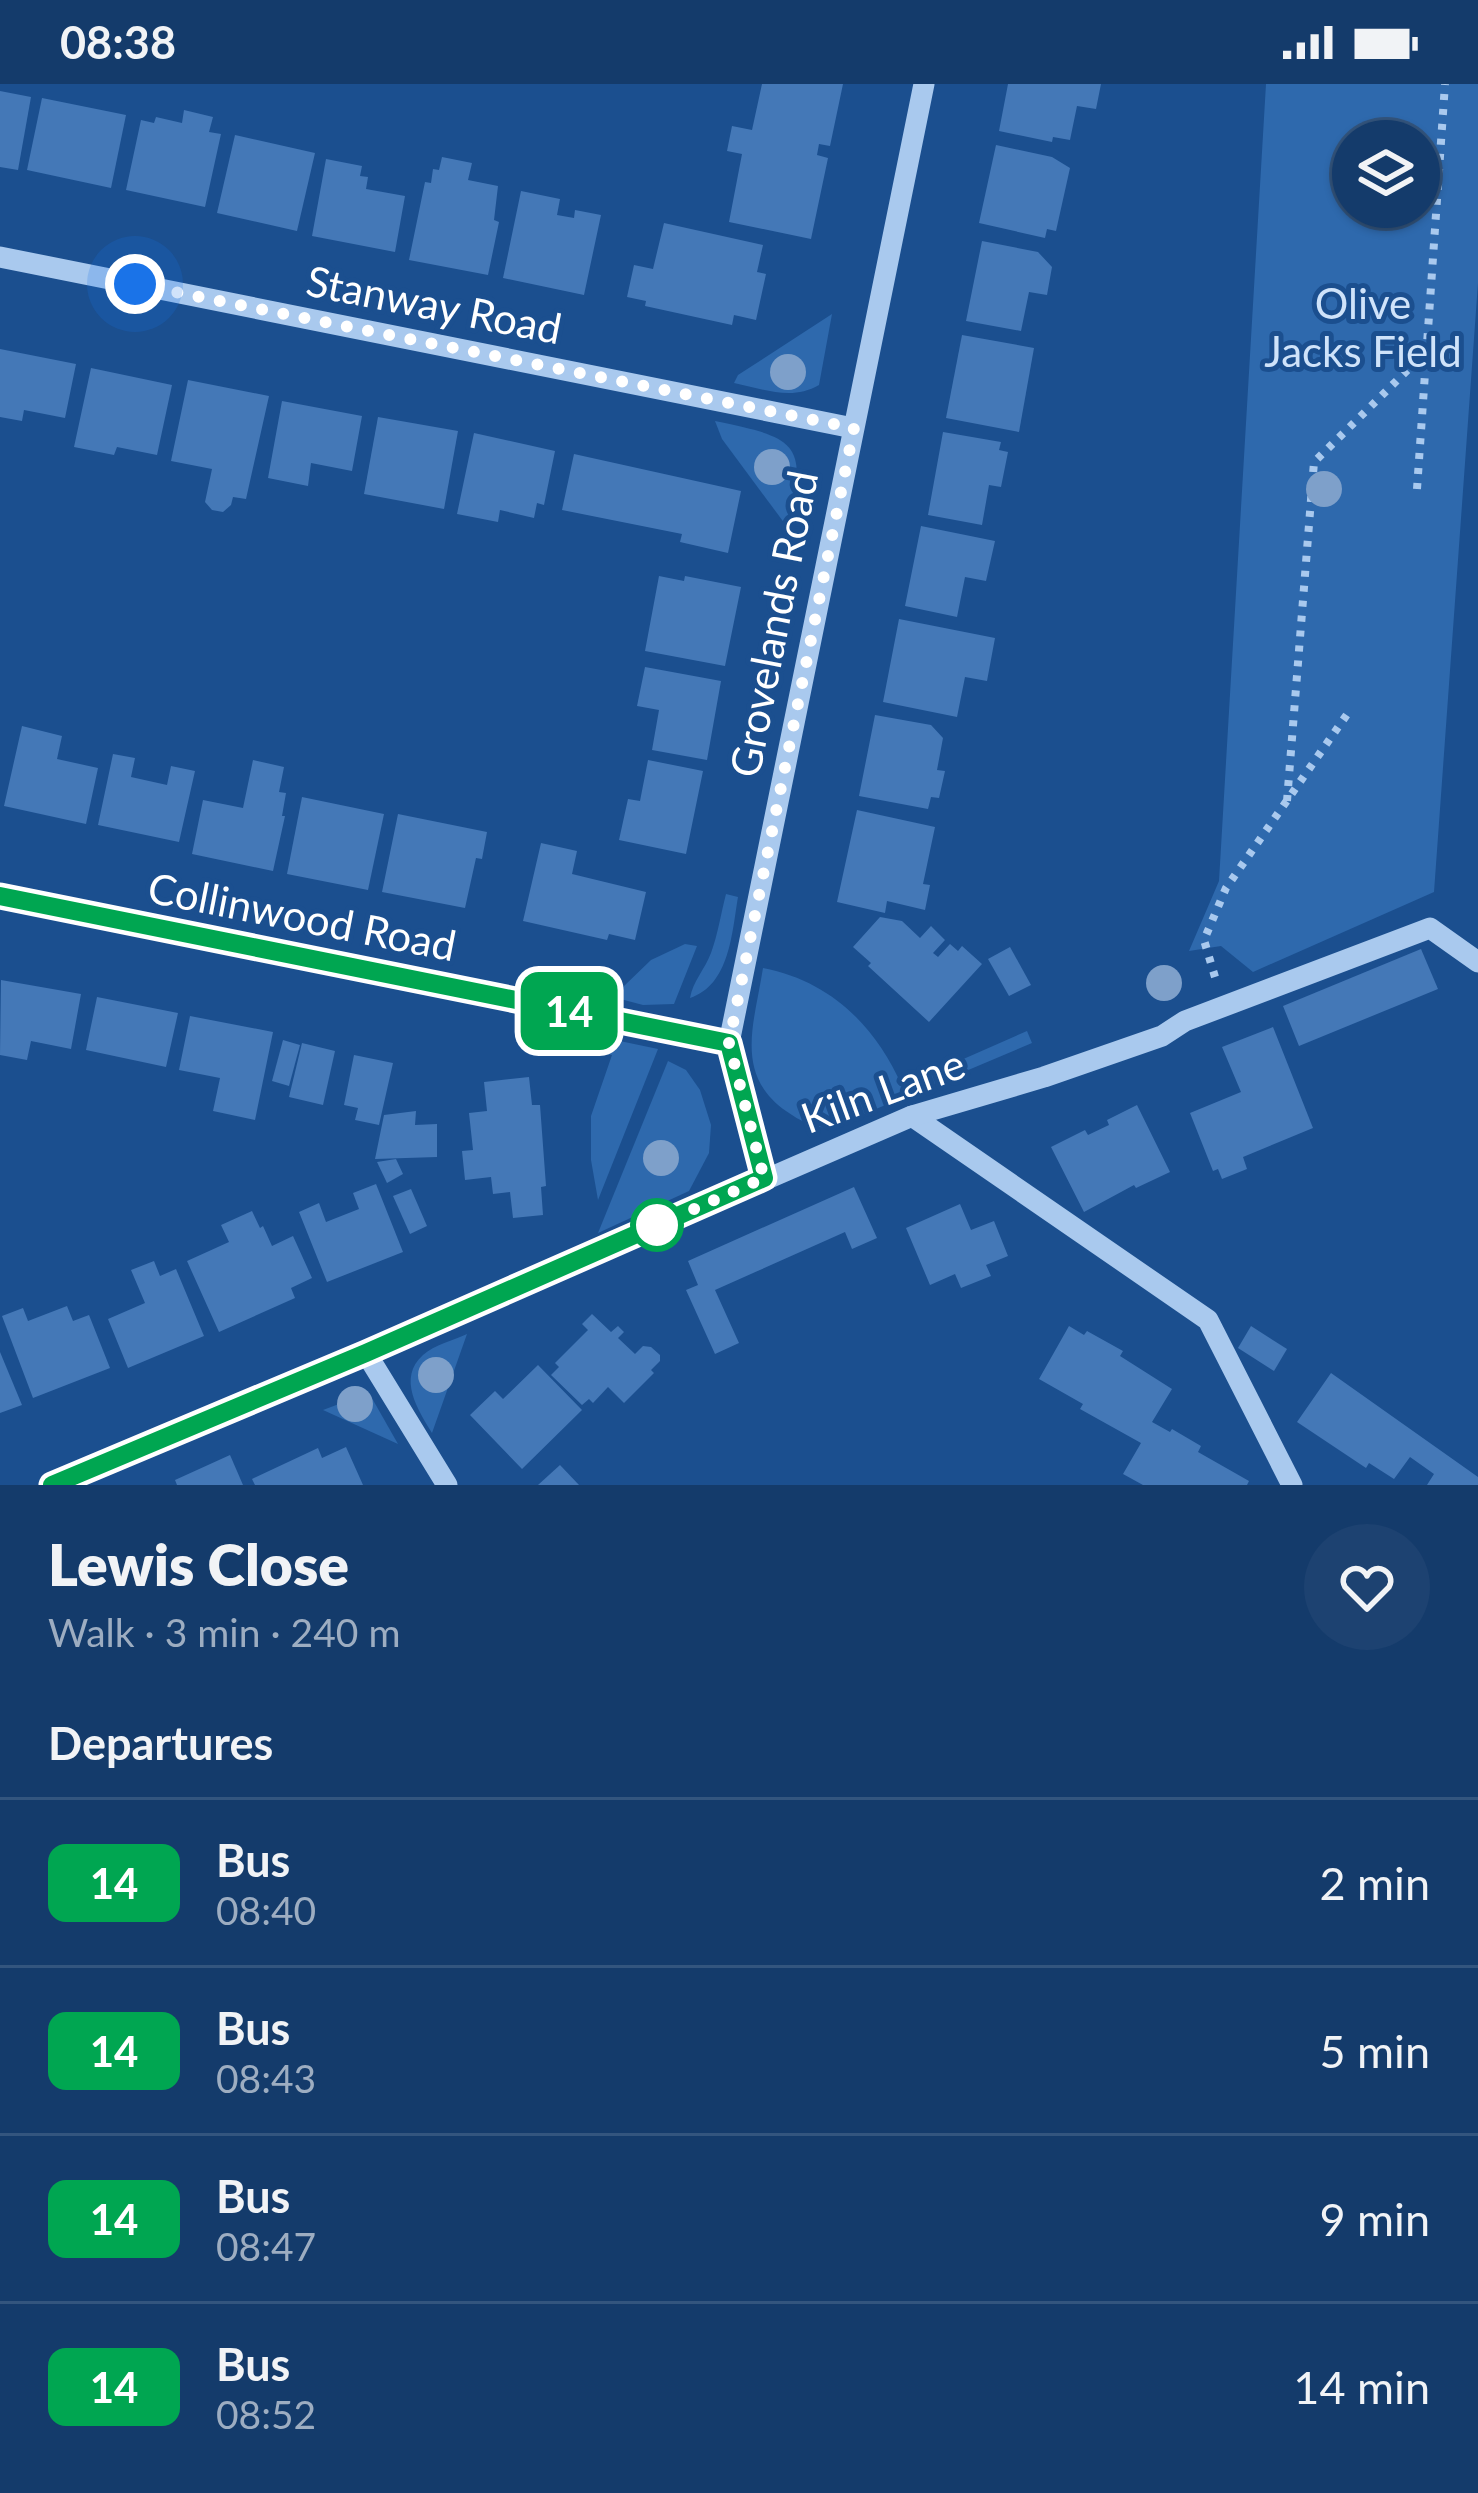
<!DOCTYPE html>
<meta charset="utf-8">
<style>
:root{--surface:#143b6b;--page:#1d4271;--text:#f1f3f6;--muted:#9dadc1;--line:#33557e}
body{margin:0;font-family:Lato,sans-serif;background:var(--page);color:var(--text);height:100vh;display:flex;flex-direction:column;font-size:45px;white-space:nowrap}
*{box-sizing:border-box;margin:0}
p{font-size:39px;color:var(--muted)}
.icon{flex:none;width:66px;height:66px;fill:none;stroke:currentColor;stroke-width:2;stroke-linecap:round;stroke-linejoin:round}
.map{position:relative;height:1401px;overflow:hidden}
.side{display:flex;flex-direction:column;background:var(--surface);flex:1}
.side>*{flex:none}
.badge{padding:0 24px;border-radius:18px;font-size:42px;line-height:78px}
.fabs{position:absolute;left:1332px;top:36px;display:grid;gap:24px}
.fabs a{display:grid;place-items:center;width:108px;height:108px;border-radius:50%;background:var(--surface);box-shadow:0 3px 9px #0004,0 0 0 3px var(--line);font-size:60px}
.you{position:absolute;width:60px;height:60px;margin:-30px;border:9px solid #fff;border-radius:50%;background:#1a73e8;box-shadow:0 0 0 18px #1a73e833}
.map>.badge{position:absolute;translate:-50% -50%;box-shadow:0 0 0 6px #fff}
h2{padding:0 48px;font-size:45px;line-height:108px}
.round{display:grid;place-items:center;flex:none;width:126px;height:126px;border-radius:63px;background:var(--page)}
.overview{display:flex;align-items:center;justify-content:space-between;height:204px;padding:0 48px}
h1{font-size:57px;font-weight:800;line-height:90px}
ul{padding:0;list-style:none}
li{display:flex;align-items:center;gap:36px;height:168px;padding:0 48px;border-top:3px solid var(--line)}
li div{flex:1}
li b{display:block;font-size:45px}
li em{font-style:normal}
li .badge{min-width:132px;font-weight:700;text-align:center}
.status{display:flex;justify-content:space-between;align-items:center;height:84px;padding:0 60px;background:var(--surface);direction:ltr}
.status svg{height:33px;fill:currentColor}
.map>svg:first-child{display:block}
</style>
<div class="status"><b>08:38</b><svg viewBox="0 0 49 12"><path d="M0 12V9h3v3zM5 12V6h3v6zM10 12V3h3v9zM15 12V0h3v12zM26 1h20v11H26zM47 4h2v5h-2z"/></svg></div>
<div class="map">
<svg width="1478" height="1401" viewBox="0 0 1478 1401">
<rect width="100%" height="100%" fill="#1b4f8f"/>
<g fill="#2e69ad" fill-rule="evenodd">
<path d="M1266 0H1478V199L1434 808 1253 888 1221 862 1189 867 1219 797ZM1419 57V123H1353V57Z"/>
<path d="M832 230 819 301C792 317 763 305 734 299L738 291Z"/>
<path d="M715 337C798 354 808 359 788 444L722 355Z"/>
<path d="M726 810 738 813C732 848 730 901 690 914 693 897 705 885 711 869 718 850 721 829 726 810Z"/>
<polygon points="685,860 697,862 674,920 643,921 609,912 610,904 623,903 651,876"/>
<path d="M763 884C830 897 875 941 902 1002L1027 947 1032 959 831 1044C814 1044 800 1037 786 1027 733 990 755 937 763 884Z"/>
<polygon points="572,947 658,965 598,1116 591,1076 591,1032 612,971 570,961"/>
<polygon points="668,977 686,986 700,1006 711,1041 709,1069 689,1107 598,1149"/>
<path d="M467 1250 432 1349C418 1326 397 1294 423 1271 434 1261 454 1256 467 1250Z"/>
<polygon points="363,1311 373,1316 398,1360 323,1326"/>
</g>
<g fill="#4478b7">
<polygon points="762,0 843,0 830,62 819,60 817,71 828,74 811,155 729,138 742,70 727,67 732,42 752,46"/>
<polygon points="1008,0 1101,0 1096,25 1077,22 1070,56 1053,53 1052,58 999,47"/>
<polygon points="0,7 31,13 18,86 0,83"/>
<polygon points="42,14 126,31 111,104 27,86"/>
<polygon points="184,26 213,33 209,48 221,50 205,123 126,106 141,36 154,39 156,33 182,39"/>
<polygon points="235,51 315,69 297,147 217,129"/>
<polygon points="996,61 1052,73 1070,84 1056,147 1047,145 1045,154 979,139"/>
<polygon points="442,73 472,79 468,96 498,102 494,136 499,138 488,191 409,176 425,98 431,99 433,85 439,86"/>
<polygon points="326,75 362,82 360,92 368,93 366,105 405,112 395,168 312,152"/>
<polygon points="521,107 560,115 557,131 574,134 575,126 601,131 584,211 503,194"/>
<polygon points="664,139 763,161 757,188 766,190 756,236 734,231 732,241 645,222 646,217 627,213 634,181 653,185"/>
<polygon points="982,157 1038,168 1052,183 1047,211 1029,208 1021,247 966,237"/>
<polygon points="962,251 1034,264 1019,348 946,334"/>
<polygon points="0,265 76,280 65,334 24,326 22,337 0,333"/>
<polygon points="91,284 172,301 157,371 117,363 114,371 74,363"/>
<polygon points="188,296 269,312 246,415 233,413 231,421 223,428 212,426 205,418 212,385 171,377"/>
<polygon points="282,317 362,332 352,387 311,379 308,402 268,394"/>
<polygon points="378,333 458,347 444,425 364,410"/>
<polygon points="943,348 1001,358 999,366 1008,368 1001,403 989,401 982,441 928,431"/>
<polygon points="474,349 555,367 544,421 537,419 534,434 500,426 498,438 457,430"/>
<polygon points="574,370 741,407 728,469 680,458 682,450 562,426"/>
<polygon points="921,442 995,457 986,497 965,493 957,533 905,522"/>
<polygon points="659,492 684,497 685,492 741,503 725,582 645,567"/>
<polygon points="899,535 995,554 987,597 965,593 957,633 883,618"/>
<polygon points="645,583 721,597 707,676 652,666 659,626 637,622"/>
<polygon points="875,631 931,641 943,654 937,686 945,687 939,714 931,713 928,725 859,712"/>
<polygon points="22,642 62,652 57,675 98,684 86,740 4,722"/>
<polygon points="113,670 135,674 131,693 167,701 171,682 195,687 179,758 98,741"/>
<polygon points="253,676 284,683 279,708 286,709 282,732 285,732 273,787 192,770 203,716 243,724"/>
<polygon points="648,676 703,687 686,770 619,756 628,715 640,717"/>
<polygon points="302,713 384,730 368,806 287,790"/>
<polygon points="857,726 935,743 923,800 930,801 925,826 887,817 885,829 837,818"/>
<polygon points="398,730 487,748 482,775 476,774 465,824 382,808"/>
<polygon points="541,759 577,767 572,790 646,808 635,856 609,850 607,856 523,837"/>
<polygon points="880,833 902,837 920,854 931,842 945,856 933,869 938,873 950,860 958,867 962,862 982,880 929,938 868,882 871,879 853,863"/>
<polygon points="1010,863 1031,901 1009,912 988,875"/>
<polygon points="1421,865 1438,905 1299,962 1283,922"/>
<polygon points="1,896 81,910 71,965 31,957 27,976 0,971"/>
<polygon points="97,913 178,929 166,983 86,966"/>
<polygon points="190,932 273,948 255,1036 213,1027 220,994 179,986"/>
<polygon points="1273,943 1313,1044 1243,1073 1247,1085 1222,1095 1218,1085 1213,1087 1190,1029 1241,1008 1222,963"/>
<polygon points="283,956 300,961 289,1002 272,997"/>
<polygon points="302,959 335,967 323,1021 289,1013"/>
<polygon points="354,971 393,979 379,1041 355,1036 358,1024 344,1021"/>
<polygon points="529,993 532,1021 540,1021 546,1102 541,1103 543,1131 513,1134 510,1108 493,1110 491,1093 465,1096 462,1067 473,1066 469,1029 487,1027 484,998"/>
<polygon points="1137,1021 1170,1088 1136,1104 1134,1101 1084,1128 1051,1063 1085,1046 1088,1051 1109,1041 1107,1036"/>
<polygon points="416,1027 415,1041 437,1040 437,1073 375,1075 384,1031"/>
<polygon points="396,1075 403,1090 387,1099 377,1078"/>
<polygon points="376,1100 403,1168 327,1198 299,1128 319,1119 326,1138 359,1125 353,1109"/>
<polygon points="854,1103 877,1154 852,1165 845,1148 715,1206 739,1259 715,1270 686,1206 698,1201 688,1177"/>
<polygon points="411,1105 427,1142 410,1150 393,1112"/>
<polygon points="960,1120 971,1146 994,1137 1008,1172 986,1181 991,1192 961,1204 955,1190 930,1201 906,1144"/>
<polygon points="252,1127 260,1144 263,1142 272,1162 293,1152 312,1194 291,1204 295,1214 219,1248 187,1177 229,1158 221,1141"/>
<polygon points="154,1177 160,1192 176,1185 204,1252 128,1284 108,1235 145,1219 131,1186"/>
<polygon points="67,1222 73,1237 89,1231 110,1284 33,1314 2,1232 23,1224 28,1237"/>
<polygon points="592,1230 611,1248 618,1242 624,1248 618,1254 635,1270 643,1262 651,1263 660,1271 660,1277 651,1286 654,1289 624,1319 608,1303 593,1319 589,1315 582,1321 551,1291 559,1283 555,1279 588,1246 582,1240"/>
<polygon points="1069,1242 1084,1251 1087,1247 1123,1267 1120,1272 1172,1305 1152,1338 1170,1348 1172,1345 1201,1362 1198,1368 1249,1397 1247,1401 1143,1401 1123,1390 1141,1359 1080,1325 1083,1320 1039,1295"/>
<polygon points="1251,1242 1287,1265 1274,1287 1238,1264"/>
<polygon points="0,1268 22,1321 0,1329"/>
<polygon points="538,1281 582,1326 522,1385 470,1331 495,1307 503,1315"/>
<polygon points="1331,1289 1478,1393 1478,1401 1427,1401 1434,1390 1410,1373 1394,1395 1369,1379 1366,1384 1297,1338"/>
<polygon points="346,1363 363,1401 255,1401 252,1395 318,1364 322,1374"/>
<polygon points="230,1371 243,1401 177,1401 175,1396"/>
<polygon points="560,1381 579,1401 538,1401"/>
</g>
<g fill="none" stroke-linecap="round" stroke-linejoin="round">
<g stroke="#a9c9ee" stroke-width="8" stroke-dasharray="6 9" stroke-linecap="butt">
<polyline points="1417,405 1445,0"/>
<polyline points="1287,717 1314,378 1427,267"/>
<polyline points="1215,893 1204,856 1226,804 1348,629"/>
</g>
<g stroke="#a9c9ee" stroke-width="21">
<polyline points="0,173 853,344"/>
<polyline points="0,812 729,959"/>
<polyline points="912,1032 1208,1236 1292,1401"/>
<polyline points="764,1094 729,959 924,0"/>
<polyline points="366,1269 447,1401"/>
<polyline points="52,1401 366,1269 912,1032 1044,993 1162,952 1185,937 1430,844 1478,878"/>
</g>
</g>
<g fill="#7ea0ca">
<circle cx="788" cy="288" r="18"/>
<circle cx="772" cy="383" r="18"/>
<circle cx="1324" cy="405" r="18"/>
<circle cx="1164" cy="899" r="18"/>
<circle cx="661" cy="1074" r="18"/>
<circle cx="436" cy="1291" r="18"/>
<circle cx="355" cy="1320" r="18"/>
</g>
<g fill="none" stroke-linecap="round" stroke-linejoin="round">
<g stroke="#fff" stroke-width="27">
<polyline id="line" points="0,812 729,959 764,1094 366,1269 52,1401"/>
</g>
<use href="#line" stroke="#00a651" stroke-width="18"/>
<polyline stroke="#fff" stroke-width="12" stroke-dasharray="0 21.6" points="135,200 854,344 729,959 764,1094 645,1147 657,1141"/>
</g>
<circle fill="#fff" stroke="#00a651" stroke-width="6" cx="657" cy="1141" r="24"/>
<g text-anchor="middle" stroke-width="10" stroke-linejoin="round" paint-order="stroke">
<g font-size="42" fill="#cfe3fa" stroke="#1b4f8f">
<text x="1363" y="235">Olive<tspan x="1363" dy="48">Jacks Field</tspan></text>
</g>
<g font-size="42" fill="#fff" stroke="#1b4f8f">
<text transform="translate(434 221) rotate(11)" y="15">Stanway Road</text>
<text transform="translate(774 540) rotate(-79)" y="15">Grovelands Road</text>
<text transform="translate(302 833) rotate(11)" y="15">Collinwood Road</text>
<text transform="translate(883 1007) rotate(-20)" y="15">Kiln Lane</text>
</g>
</g>
</svg>
<div class="fabs">
<a><svg class="icon" aria-label="layers" viewBox="0 0 24 24"><path d="M12 4l9 5-9 5-9-5zM3 14l9 5 9-5"/></svg></a>
</div>
<div class="you" style="left:135px;top:200px"></div>
<b class="badge" style="left:569px;top:927px;background:#00a651;color:#fff">14</b>
</div>
<section class="side">
<div class="overview"><div><h1>Lewis Close</h1><p>Walk · 3 min · 240 m</p></div><a class="round"><svg class="icon" aria-label="heart" viewBox="0 0 24 24"><path d="M12 20l-8-8c-3-5 5-10 8-4 3-6 11-1 8 4z"/></svg></a></div>
<h2>Departures</h2>
<ul>
<li><span class="badge" style="background:#00a651;color:#fff">14</span><div><b>Bus</b><p>08:40</p></div><em>2 min</em></li>
<li><span class="badge" style="background:#00a651;color:#fff">14</span><div><b>Bus</b><p>08:43</p></div><em>5 min</em></li>
<li><span class="badge" style="background:#00a651;color:#fff">14</span><div><b>Bus</b><p>08:47</p></div><em>9 min</em></li>
<li><span class="badge" style="background:#00a651;color:#fff">14</span><div><b>Bus</b><p>08:52</p></div><em>14 min</em></li>
</ul>
</section>
